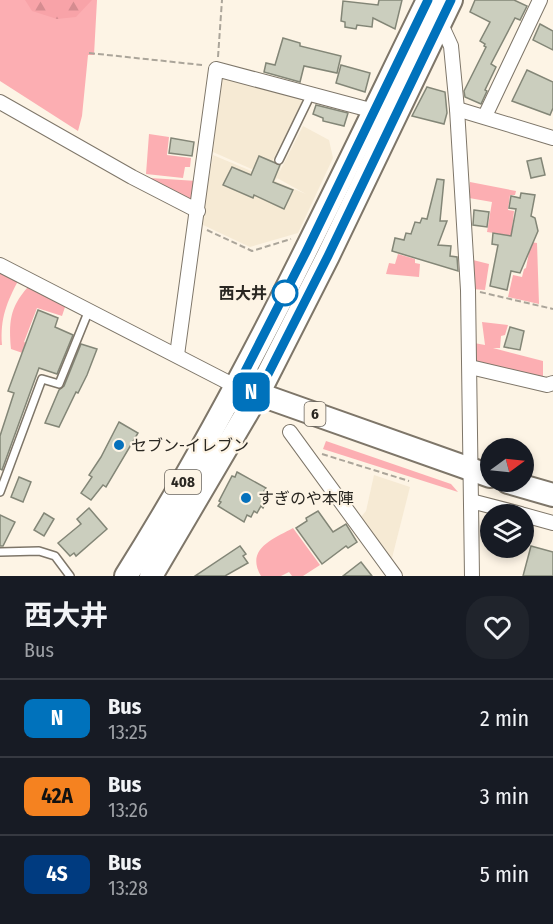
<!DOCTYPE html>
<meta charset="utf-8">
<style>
:root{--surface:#171b24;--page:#20242c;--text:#f1f3f6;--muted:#9ea1a6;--line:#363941}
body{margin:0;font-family:"Fira Sans Condensed","Noto Sans JP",sans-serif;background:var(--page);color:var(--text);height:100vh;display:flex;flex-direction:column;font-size:22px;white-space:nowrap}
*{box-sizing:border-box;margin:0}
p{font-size:20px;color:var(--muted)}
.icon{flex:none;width:33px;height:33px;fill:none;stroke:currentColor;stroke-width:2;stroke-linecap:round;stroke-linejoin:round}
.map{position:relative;height:576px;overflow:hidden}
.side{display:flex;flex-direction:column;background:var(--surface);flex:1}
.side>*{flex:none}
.badge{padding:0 12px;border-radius:9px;font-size:21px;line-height:39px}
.needle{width:39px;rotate:75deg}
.fabs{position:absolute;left:480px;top:438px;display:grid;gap:12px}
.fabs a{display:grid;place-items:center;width:54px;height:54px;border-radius:50%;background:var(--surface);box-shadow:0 3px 9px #0003;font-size:30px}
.map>.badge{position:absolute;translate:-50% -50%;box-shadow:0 0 0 3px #fff}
.round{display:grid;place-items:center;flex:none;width:63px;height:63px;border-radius:24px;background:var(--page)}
.headline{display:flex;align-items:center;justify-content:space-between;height:102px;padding:0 24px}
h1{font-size:28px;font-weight:700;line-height:45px}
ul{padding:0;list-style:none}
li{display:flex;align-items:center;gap:18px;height:78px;padding:0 24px;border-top:2px solid var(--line)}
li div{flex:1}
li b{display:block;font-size:22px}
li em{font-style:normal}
li .badge{min-width:66px;font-weight:700;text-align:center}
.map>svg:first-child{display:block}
</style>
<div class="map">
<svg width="553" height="576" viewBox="0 0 553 576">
<defs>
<pattern id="forest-firs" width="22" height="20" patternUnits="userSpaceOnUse" patternTransform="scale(1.5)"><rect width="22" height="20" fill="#f8a3a8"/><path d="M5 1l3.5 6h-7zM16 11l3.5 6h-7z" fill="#d58c90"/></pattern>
</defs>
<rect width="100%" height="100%" fill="#fdf4e5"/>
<g fill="#f6ead4">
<polygon points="225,73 298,95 302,102 273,160 282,163 279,173 303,126 329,140 333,158 298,233 250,247 201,224 213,155 306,194 277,178 276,180 213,152 219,77"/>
<polygon points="374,475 410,487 392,558 361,517 366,511"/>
</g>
<g fill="#fcaeb2">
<polygon points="0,0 97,0 94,55 88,55 82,116 78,131 0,81"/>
<polygon points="149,134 169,137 167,155 191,158 190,167 185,167 183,178 146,174"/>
<polygon points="150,178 197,181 194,197 189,201"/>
<polygon points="470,182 516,191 515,195 510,195 508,210 514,211 512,229 527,232 527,238 487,232 492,202 469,198"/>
<polygon points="531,242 537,243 539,304 508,297 513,275 522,277 524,269 526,268"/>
<polygon points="398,254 415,259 415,263 420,264 419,277 386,274 389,263 395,264"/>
<polygon points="473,260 489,264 485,290 472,289"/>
<path d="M0 270 19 279C7 302 0 318 2 345H0Z"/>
<path d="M28 287 66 304 62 316 37 308 24 342 47 351 43 360 11 349C9 323 9 308 28 287Z"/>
<polygon points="482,322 508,325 505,335 501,336 500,348 493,348 543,361 543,381 482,367 474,360 474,343 485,345"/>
<polygon points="326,441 451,484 458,492 323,449"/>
<path d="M293 528 320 565 303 576H292L289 572 281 576H261C245 549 273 539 293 528Z"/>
</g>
<polygon fill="url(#forest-firs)" points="25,0 92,0 76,17 57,19 32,11"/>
<g fill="#cbcebe" stroke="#838677" stroke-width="1.5">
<polygon points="379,0 402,0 395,29 373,18 372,27 357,25 356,29 345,27 345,22 341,21 343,1 378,5"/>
<polygon points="475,0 514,0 527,6 520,20 515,18 491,64 496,67 485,90 487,91 481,104 465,97 464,91 486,47 484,46 485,44 480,41 490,22 470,12"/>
<polygon points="540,24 553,31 553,50 533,40"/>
<polygon points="283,38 300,43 300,46 341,56 337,73 304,66 300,82 264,72 266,63 275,65"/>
<polygon points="341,65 370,73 365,92 336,83"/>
<polygon points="527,70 553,82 553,108 550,115 512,101"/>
<polygon points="427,87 445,92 447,113 444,124 412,116"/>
<polygon points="316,105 348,113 344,126 323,121 323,118 313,114"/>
<polygon points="171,138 194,142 192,156 169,153"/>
<polygon points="259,156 280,165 273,182 293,190 284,209 254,195 253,198 223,185 232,167 251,175"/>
<polygon points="541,158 545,175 531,178 527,161"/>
<polygon points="437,179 444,180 440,221 447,221 438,245 451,246 450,256 457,257 458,271 392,251 395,238 404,240 406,233 411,234 415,222 420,223 422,218 427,219"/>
<polygon points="521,193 535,195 531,216 535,218 538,231 520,273 511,271 507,290 490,286 498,245 492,244 493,233 511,236 516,209 509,208 511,196 520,198"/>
<polygon points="474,210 489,212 487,227 473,225"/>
<polygon points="38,310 58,318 55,327 73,335 57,374 39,368 2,470 0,469 0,436 14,393 8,391"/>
<polygon points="510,327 524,331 520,350 504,347"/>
<polygon points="81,344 97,349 87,375 78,393 76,392 59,427 45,423 59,390 64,386"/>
<polygon points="119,422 138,433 106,487 103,485 91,500 81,493 92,477 89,475 101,457"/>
<polygon points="237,472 266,488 264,491 269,494 263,508 261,506 257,513 254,511 251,517 247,515 244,522 218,506 221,502 219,501 232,476 235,477"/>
<polygon points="19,477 31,482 23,502 11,497"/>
<polygon points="89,508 107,529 76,556 74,553 70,556 58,543 81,524 77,519"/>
<polygon points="318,511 333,532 346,524 357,542 348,548 346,546 322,564 296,528 307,521 306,518"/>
<polygon points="44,513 54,519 44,536 34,530"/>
<polygon points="0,515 15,522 3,546 0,546"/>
<polygon points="240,546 246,554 243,556 248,563 225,576 195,576"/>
<polygon points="531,546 553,552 553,576 523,576"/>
<polygon points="361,562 372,576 343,576"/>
</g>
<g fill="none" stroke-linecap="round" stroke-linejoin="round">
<g stroke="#7e7669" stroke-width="10">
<g id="service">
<polyline points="279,160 311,94"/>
<polyline points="0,492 42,379 59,384 89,310"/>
<polyline points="0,552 39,551 55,556 70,576"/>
</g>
</g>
<g stroke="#7e7669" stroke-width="16">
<g id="minor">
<polyline points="440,22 451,46 457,109 468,290 472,576"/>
<polyline points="0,102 132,177 198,211"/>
<polyline points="457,109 553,138"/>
<polyline points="485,116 540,0"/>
<polyline points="0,265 237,387"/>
<polyline points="177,355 216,69 374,111"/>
<polyline points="470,367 547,385 553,383"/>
<polyline points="290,432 395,576"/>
<polyline points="471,501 521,514"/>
<polyline points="524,515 553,523"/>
</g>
</g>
<g stroke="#7e7669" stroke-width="26">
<g id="trunk">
<polyline points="244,389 490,476"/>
<polyline points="508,482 553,495"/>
<path d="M126 576C242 392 333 195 428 0"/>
<polyline points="151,576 258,394 328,256 451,0"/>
</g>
</g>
<g stroke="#aba59a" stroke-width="2" stroke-dasharray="6 3" stroke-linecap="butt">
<polyline points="89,53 202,65"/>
<polyline points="218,57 222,0"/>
<polyline points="207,230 252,251 291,239"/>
<polyline points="480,292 553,309"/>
<polyline points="322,454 409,481"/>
</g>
<use href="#service" stroke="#fff" stroke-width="7"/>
<use href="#minor" stroke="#fff" stroke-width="14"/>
<use href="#trunk" stroke="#fff" stroke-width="22"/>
</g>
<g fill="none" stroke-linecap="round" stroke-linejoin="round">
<g stroke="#fff" stroke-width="14">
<polyline id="line" points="428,0 306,252 237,387 258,394 328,256 451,0"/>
</g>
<use href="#line" stroke="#0072bc" stroke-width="9"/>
</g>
<circle fill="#fff" stroke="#0072bc" stroke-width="3" cx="285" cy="293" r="12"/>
<g fill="#0571bc" stroke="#fdf4e5" stroke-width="2">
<circle cx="119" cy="445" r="6"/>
<circle cx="246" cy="498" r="6"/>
</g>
<g text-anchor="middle" stroke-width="4.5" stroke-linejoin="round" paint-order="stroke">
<g fill="#fdf4e5" stroke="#69645c" stroke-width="1.5">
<rect x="304.5" y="402" width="21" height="24" rx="4.5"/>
<rect x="165" y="470" width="36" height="24" rx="4.5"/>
</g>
<g font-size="15" font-weight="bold" fill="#2a2722">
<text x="315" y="419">6</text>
<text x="183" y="487">408</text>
</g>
<g font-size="16" font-weight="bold" fill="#2a2722" stroke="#fdf4e5" text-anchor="end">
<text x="267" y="299">西大井</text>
</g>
<g font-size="16" fill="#2a2722" stroke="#fdf4e5" text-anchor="start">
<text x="131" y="451">セブン-イレブン</text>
<text x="258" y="504">すぎのや本陣</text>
</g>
</g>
</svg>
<div class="fabs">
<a><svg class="needle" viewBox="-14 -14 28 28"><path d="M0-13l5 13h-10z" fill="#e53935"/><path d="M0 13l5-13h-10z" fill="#9ea1a6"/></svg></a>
<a><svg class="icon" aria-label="layers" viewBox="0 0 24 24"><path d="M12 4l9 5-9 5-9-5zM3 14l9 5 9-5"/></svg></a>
</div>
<b class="badge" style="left:251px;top:392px;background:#0072bc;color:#fff">N</b>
</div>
<section class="side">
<div class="headline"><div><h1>西大井</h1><p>Bus</p></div><a class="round"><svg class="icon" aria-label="heart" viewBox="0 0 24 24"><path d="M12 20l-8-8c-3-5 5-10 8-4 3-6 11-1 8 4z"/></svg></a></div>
<ul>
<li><span class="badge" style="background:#0072bc;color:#fff">N</span><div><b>Bus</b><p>13:25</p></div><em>2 min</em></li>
<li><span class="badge" style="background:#f58220;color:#111">42A</span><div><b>Bus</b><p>13:26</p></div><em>3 min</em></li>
<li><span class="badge" style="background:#003b80;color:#fff">4S</span><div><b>Bus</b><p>13:28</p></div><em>5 min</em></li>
</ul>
</section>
